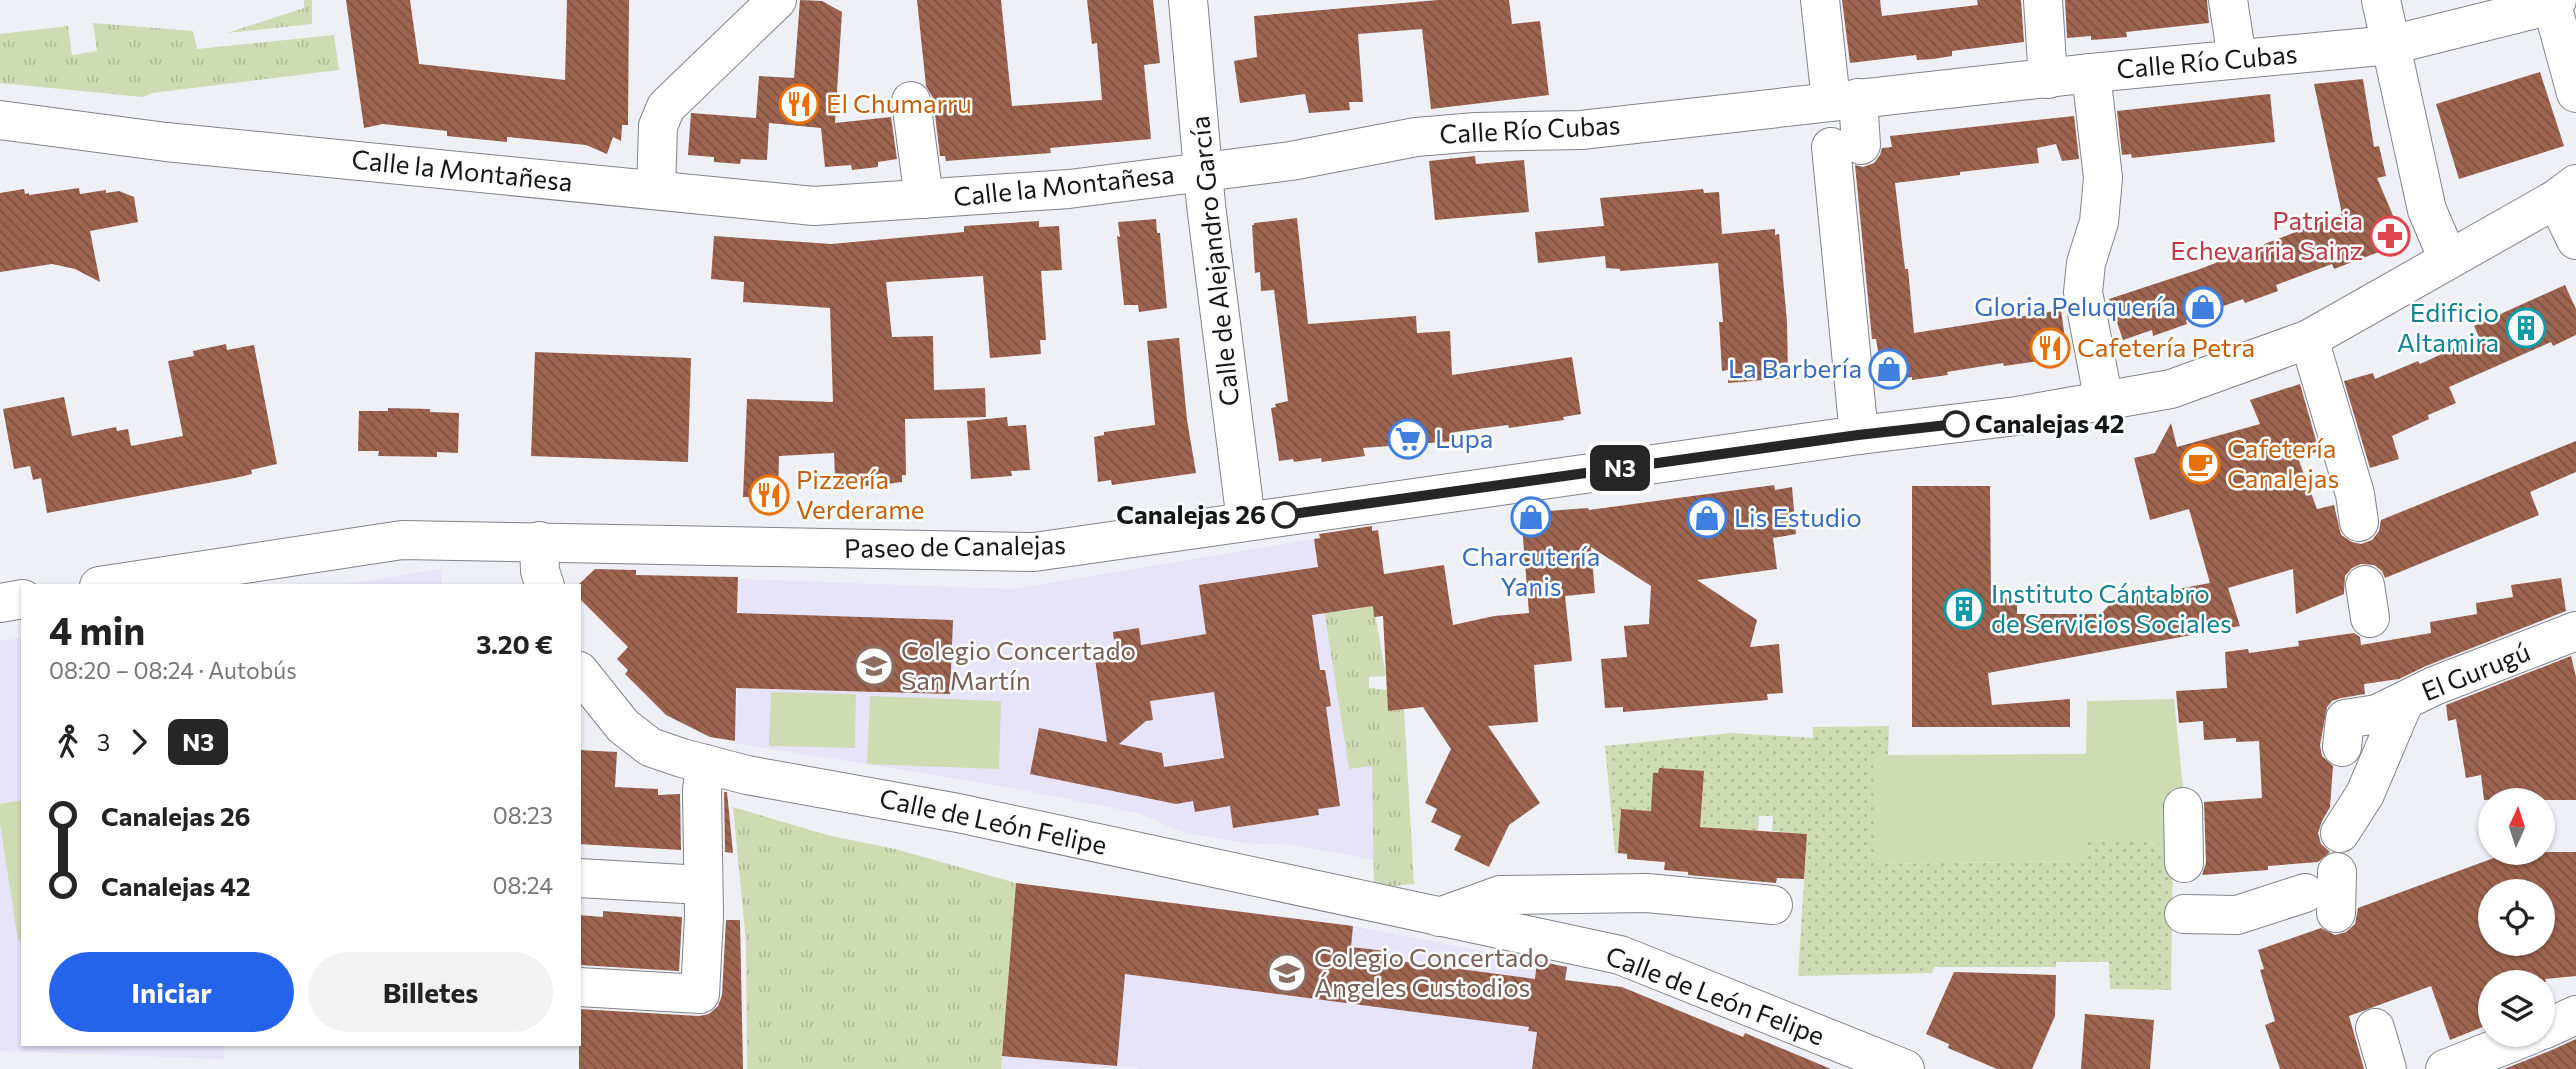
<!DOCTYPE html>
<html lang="es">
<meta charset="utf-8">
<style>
:root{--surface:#fff;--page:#f2f2f2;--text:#222;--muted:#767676;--accent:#2563eb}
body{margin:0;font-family:Commissioner,sans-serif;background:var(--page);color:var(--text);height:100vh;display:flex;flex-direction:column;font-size:26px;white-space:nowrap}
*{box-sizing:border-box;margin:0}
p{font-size:23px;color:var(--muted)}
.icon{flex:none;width:38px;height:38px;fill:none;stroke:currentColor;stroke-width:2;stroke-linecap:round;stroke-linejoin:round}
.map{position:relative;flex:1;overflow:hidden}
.drawer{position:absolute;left:21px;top:584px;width:560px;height:462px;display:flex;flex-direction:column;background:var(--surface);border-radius:0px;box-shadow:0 2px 5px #0004}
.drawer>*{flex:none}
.badge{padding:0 14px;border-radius:10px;font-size:24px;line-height:46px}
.needle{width:46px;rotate:3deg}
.tools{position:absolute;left:2478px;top:788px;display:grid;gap:14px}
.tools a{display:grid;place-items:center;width:77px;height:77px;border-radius:50%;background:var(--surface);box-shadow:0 2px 5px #0004;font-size:35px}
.map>.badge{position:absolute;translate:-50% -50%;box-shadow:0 0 0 4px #fff}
.legs{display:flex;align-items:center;gap:10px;height:77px;padding:0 28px;font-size:23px}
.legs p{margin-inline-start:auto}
.headline{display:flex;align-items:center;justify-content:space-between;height:119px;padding:0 28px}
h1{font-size:38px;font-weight:700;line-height:52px}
.button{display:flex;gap:14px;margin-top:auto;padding:14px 28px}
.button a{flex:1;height:80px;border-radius:42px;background:var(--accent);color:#fff;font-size:28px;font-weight:700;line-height:80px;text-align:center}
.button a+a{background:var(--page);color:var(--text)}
ul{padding:0 28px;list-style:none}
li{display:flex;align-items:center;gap:24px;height:70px;font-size:26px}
li i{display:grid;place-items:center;width:10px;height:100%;margin:0 9px;background:currentColor}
li i::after{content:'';width:18px;height:18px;margin:-9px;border:5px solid;border-radius:50%;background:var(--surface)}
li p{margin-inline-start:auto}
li:first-child i{background:linear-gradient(#0000 50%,currentColor 0)}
li:last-child i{background:linear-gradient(currentColor 50%,#0000 0)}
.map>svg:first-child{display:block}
</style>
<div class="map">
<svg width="2576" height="1069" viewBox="0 0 2576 1069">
<defs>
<pattern id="grass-tufts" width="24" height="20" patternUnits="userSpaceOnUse" patternTransform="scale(1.75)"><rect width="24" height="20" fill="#cfdbb3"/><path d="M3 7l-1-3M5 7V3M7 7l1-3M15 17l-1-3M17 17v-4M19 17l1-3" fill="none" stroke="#b1bb99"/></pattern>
<pattern id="garden-dots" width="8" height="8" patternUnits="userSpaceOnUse" patternTransform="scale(1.75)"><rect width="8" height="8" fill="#cfdbb3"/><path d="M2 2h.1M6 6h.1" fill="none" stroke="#b1bb99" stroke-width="1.8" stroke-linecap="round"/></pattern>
<pattern id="building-back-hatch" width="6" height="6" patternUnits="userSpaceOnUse" patternTransform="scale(1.75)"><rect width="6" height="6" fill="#9d6450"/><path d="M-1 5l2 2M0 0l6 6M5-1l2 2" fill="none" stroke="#7f5141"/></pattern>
</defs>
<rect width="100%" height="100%" fill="#eff0f6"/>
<g fill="#e7e3f9">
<polygon points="1314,539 1349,768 1372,765 1375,860 1294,845 1243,843 1179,831 1138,813 1007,787 736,743 739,579 1012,589"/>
<polygon points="441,569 442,586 335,586"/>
<polygon points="23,638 23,1045 224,1045 224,1059 0,1051 0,641"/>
<polygon points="1016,883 1353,926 1567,967 1566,980 1624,988 1602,1069 1138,1069 1137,1067 1001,1069"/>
</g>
<g fill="url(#grass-tufts)">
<polygon points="304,0 312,0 312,24 227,33 304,8"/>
<polygon points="93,23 193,31 197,49 334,35 339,70 152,93 143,97 0,83 0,34 68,26 72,55 97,51"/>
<polygon points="1373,602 1386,676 1369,677 1369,688 1387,690 1388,711 1404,709 1414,884 1374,888 1372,766 1349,769 1324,609 1343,611 1363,608 1363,603"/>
<polygon points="733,807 827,835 895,849 1016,883 1001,1069 747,1069 746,942"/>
</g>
<g fill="#cfdbb3">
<polygon points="771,692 856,694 855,748 769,746"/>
<polygon points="870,696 1001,701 999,769 867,764"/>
<polygon points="2174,699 2184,797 2173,847 2133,839 2088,839 2088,861 1873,864 1873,755 2086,754 2087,701"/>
<polygon points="23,800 23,939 18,940 0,824 0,804"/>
</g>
<polygon fill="url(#garden-dots)" points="1889,726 1888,755 1873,756 1874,864 2087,861 2088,839 2133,839 2173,847 2171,990 2110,989 2109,962 2056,962 2056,967 1934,967 1932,973 1798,976 1807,834 1772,831 1773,816 1759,816 1758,831 1694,826 1659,768 1658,773 1653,774 1652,797 1655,811 1621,809 1618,853 1615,853 1605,746 1731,733 1813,738 1813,727"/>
<g fill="url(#building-back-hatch)" fill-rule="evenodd">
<polygon points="346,0 410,0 419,64 565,80 567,0 629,0 628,125 622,125 621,141 613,137 607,154 586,145 507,137 507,142 447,136 447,131 383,124 364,128"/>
<polygon points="800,0 822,1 842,12 835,123 891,117 897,159 878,162 878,167 852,170 851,165 825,167 821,128 769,123 767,160 741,159 740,164 714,162 714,157 688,155 691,113 756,118 759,76 794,78"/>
<polygon points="917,0 1001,0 1012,106 1102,100 1097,43 1092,44 1087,0 1153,0 1160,63 1144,65 1151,139 1050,148 1051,153 946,161 945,156 940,156 933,98 926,86"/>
<polygon points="1438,0 1509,0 1512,24 1540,21 1549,95 1431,109 1422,29 1358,34 1363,102 1349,102 1350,110 1309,113 1305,94 1240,103 1234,61 1257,57 1254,16"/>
<polygon points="1842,0 1880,0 1882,16 1978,5 1977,0 2021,0 2024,42 1952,51 1952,56 1933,59 1917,60 1916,55 1850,63"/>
<polygon points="2065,0 2207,0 2209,23 2126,32 2127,37 2105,39 2091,40 2091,36 2067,38"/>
<polygon points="2540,72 2564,146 2459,179 2436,104"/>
<polygon points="2363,79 2374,147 2379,146 2386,176 2377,178 2398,227 2394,229 2400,244 2334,269 2332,264 2276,285 2278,291 2245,303 2243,299 2215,309 2186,320 2187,324 2153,336 2152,330 2123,340 2109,299 2200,269 2342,214 2314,84"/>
<polygon points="2270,94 2275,142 2132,158 2131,154 2122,155 2117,111"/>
<polygon points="2074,116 2079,159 2062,161 2056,144 2037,148 2039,163 1960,172 1960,175 1895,183 1905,269 1908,269 1914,333 2061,310 2067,353 2038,358 2039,361 2004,366 2003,363 1947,372 1948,375 1912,380 1912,377 1883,381 1876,339 1872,339 1855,165 1863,167 1874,163 1880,155 1882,148 1892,147 1890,136"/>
<polygon points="1475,156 1476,164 1524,160 1529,212 1435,220 1429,161"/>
<polygon points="79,188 80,194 106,190 106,193 119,191 134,197 138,222 90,231 100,282 75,269 52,264 0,272 0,193 24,189 25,194 29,193 29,195"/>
<polygon points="1703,189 1704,193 1719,192 1722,234 1775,229 1775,235 1779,234 1787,322 1788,378 1728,383 1728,370 1722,371 1719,322 1723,322 1718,263 1620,271 1620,269 1606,268 1605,256 1538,263 1535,232 1604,226 1600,198"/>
<polygon points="1297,218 1308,324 1416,316 1417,333 1450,331 1452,375 1572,357 1581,414 1563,417 1564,420 1509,428 1508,425 1455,432 1456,441 1363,448 1365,456 1343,459 1322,462 1321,458 1294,462 1293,459 1279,461 1271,408 1276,407 1275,404 1288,401 1274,290 1261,291 1260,272 1255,273 1252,225 1254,225 1254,223"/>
<polygon points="1156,219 1157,233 1160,233 1167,308 1139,312 1138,305 1124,305 1117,236 1120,237 1118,222"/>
<polygon points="1039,221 1039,227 1059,226 1062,270 1041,271 1046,340 1040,340 1041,354 990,358 983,276 886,282 892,337 933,336 934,390 985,388 986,417 905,419 906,475 902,475 902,482 871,486 839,485 839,476 835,477 834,453 779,456 778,498 743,497 747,399 833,402 830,308 743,302 744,282 711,279 714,236 831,244 964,232 964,226"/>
<polygon points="2565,285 2576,309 2576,335 2553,346 2551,342 2449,387 2456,403 2428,415 2429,419 2392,436 2399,459 2370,468 2344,381 2373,373 2375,379 2418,361 2420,364 2479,337 2474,326"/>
<polygon points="1179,338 1187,420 1196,473 1112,485 1111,480 1098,482 1094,437 1104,435 1104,432 1155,425 1147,341"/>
<polygon points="226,344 227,350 254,345 277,464 251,470 252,474 235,478 47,513 41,478 33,480 30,466 14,469 3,409 64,397 72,436 116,427 117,431 128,429 131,446 183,436 168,361 194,356 193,351"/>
<polygon points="535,352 691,358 688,462 531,456"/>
<polygon points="2300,384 2319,451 2298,458 2317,509 2334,505 2341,535 2352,542 2361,544 2372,540 2379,531 2381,520 2576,441 2576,472 2530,492 2539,515 2385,578 2382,571 2374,565 2361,564 2352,568 2345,576 2344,594 2296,614 2293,569 2228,588 2240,626 1988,673 1992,705 2070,699 2070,727 1912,727 1912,486 1990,486 1991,599 2017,598 2017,614 2101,614 2113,601 2210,583 2189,509 2150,520 2134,458 2155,453 2171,423 2177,447 2260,424 2250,400"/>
<polygon points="388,408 430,409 430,412 459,413 458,453 437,452 437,457 378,456 379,451 358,451 359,411 388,411"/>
<polygon points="1007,417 1008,426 1026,425 1030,470 1011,471 1012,476 971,479 967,421"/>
<path d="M1774 485 1775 490 1792 487 1796 534 1773 538 1777 569 1697 580 1757 620 1750 647 1779 644 1783 693 1767 694 1768 700 1623 712V707L1605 708 1601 659 1627 657 1624 626 1649 624 1651 586 1591 547 1595 593 1565 596 1572 661 1534 665 1538 722 1488 726 1540 803 1509 825 1489 867 1454 850 1461 836 1431 822 1437 809 1425 803 1451 749 1423 707 1388 711 1383 616 1374 617 1373 606 1312 615 1320 670H1325L1331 706 1326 707 1340 806 1318 809 1319 815 1233 828 1230 806 1195 812 1193 801 1176 804 1030 774 1039 728 1107 742 1094 652 1115 649 1113 632 1139 628 1141 645 1206 634 1199 585 1318 567 1314 539 1320 538 1319 534 1372 526V531L1378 530 1384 574 1444 565 1453 625 1494 616 1529 613 1521 513 1588 508 1589 510ZM1214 692 1224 758 1164 767 1162 753 1119 744 1146 721 1153 720 1150 701Z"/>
<polygon points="595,569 636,570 636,575 738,577 737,613 953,620 950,694 736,688 735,741 710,737 666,715 625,674 628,670 617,659 628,647 579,598 577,586"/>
<polygon points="2561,578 2566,611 2426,666 2399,679 2364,684 2365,694 2341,698 2332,701 2327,707 2320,745 2322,756 2333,766 2330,807 2322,821 2318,833 2321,844 2330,852 2318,862 2268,866 2268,870 2202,875 2206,863 2204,802 2262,798 2259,741 2236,742 2236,738 2204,740 2203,721 2179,723 2176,691 2227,688 2225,652 2248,649 2249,653 2299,646 2298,641 2354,633 2360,637 2361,645 2431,633 2430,622 2477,614 2476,603 2513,597 2511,585"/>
<polygon points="2571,656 2576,677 2576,800 2484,800 2481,775 2466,778 2456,719 2448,721 2446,705"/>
<polygon points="579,750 617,752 615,787 658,789 658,795 680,794 681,850 579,844"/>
<polygon points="1659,768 1704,771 1700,827 1807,834 1804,879 1777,878 1776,883 1688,875 1688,872 1664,870 1665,862 1627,859 1627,854 1618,853 1621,809 1651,811 1653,773 1658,773"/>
<polygon points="724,792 727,792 733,853 725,852"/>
<path d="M2510 852H2576V976L2545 979 2546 982H2490V1024L2450 1040 2431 986 2349 1016 2364 1069H2280L2265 1025 2275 1021 2260 970 2264 969 2258 950 2321 928 2335 935 2346 932 2355 924 2358 908ZM2490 891H2543V943H2490Z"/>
<polygon points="1016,883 1353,926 1351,947 1385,951 1384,959 1535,979 1537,961 1567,967 1565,980 1622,987 1743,1037 1745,1033 1831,1069 1532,1069 1537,1032 1528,1031 1529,1027 1125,974 1117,1066 1002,1056"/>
<polygon points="603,911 682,917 679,971 579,965 579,915 603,917"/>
<polygon points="726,920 740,920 743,1069 579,1069 579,1009 699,1016 709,1014 718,1006 722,995"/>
<polygon points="1954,972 2056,975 2055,1016 2032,1069 1997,1069 1948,1048 1949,1044 1926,1034"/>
<polygon points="2085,1014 2154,1020 2150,1069 2081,1069"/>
<polygon points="2576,1039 2576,1069 2504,1069 2552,1050"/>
</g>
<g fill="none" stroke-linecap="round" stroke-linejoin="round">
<g stroke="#838389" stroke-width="40">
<g id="minor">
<polyline points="1188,0 1206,205 1246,521"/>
<polyline points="1820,0 1831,101"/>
<polyline points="2043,0 2048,79"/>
<polyline points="2228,0 2237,59"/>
<polyline points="2381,0 2427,210 2448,259"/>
<polyline points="2552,5 2576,93"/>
<polyline points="2091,73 2103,178 2099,222 2086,263 2083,292 2104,402"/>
<polyline points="1858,98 1861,145"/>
<polyline points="911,101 924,199"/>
<polyline points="0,120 166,142 814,206 1069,189 1291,161 1416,137 1476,132 1581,130 2091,73 2391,45 2552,5 2557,0"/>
<polyline points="1831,147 1859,435"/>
<polyline points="656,190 658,126 666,107 777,0"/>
<polyline points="2556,199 2576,240"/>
<polyline points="2309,339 2355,494 2359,522"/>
<polyline points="539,541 540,571 545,586"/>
<polyline points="2365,585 2370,618"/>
<polyline points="99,586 402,540 1034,552 1859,435 2017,416 2171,389 2309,339 2556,199 2576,184"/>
<polyline points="0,603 23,599"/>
<polyline points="579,671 623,726 650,747 682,758 747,775 958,813 1620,955 1905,1069"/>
<polyline points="2342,747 2345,719 2377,714 2434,686 2576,631"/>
<polyline points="2183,807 2184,863"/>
<polyline points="2340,833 2365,794 2404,702"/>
<polyline points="579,878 702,885"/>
<polyline points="2336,913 2337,872"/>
<polyline points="2184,914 2237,915 2305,893"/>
<polyline points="1439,917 1500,895 1647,893 1773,905"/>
<polyline points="579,987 700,994 704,917 702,791 705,764"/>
<polyline points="2375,1028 2387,1069"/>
<polyline points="2543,1030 2576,1015"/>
<polyline points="2445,1069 2533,1034"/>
</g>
</g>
<use href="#minor" stroke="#fff" stroke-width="38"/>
</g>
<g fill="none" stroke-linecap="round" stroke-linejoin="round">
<g stroke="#fff" stroke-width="16">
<polyline id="line-1" points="1285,515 1858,435 1956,424"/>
</g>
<use href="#line-1" stroke="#262626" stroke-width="10"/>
</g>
<defs>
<g id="restaurant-ring" transform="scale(2.0125)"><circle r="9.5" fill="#fdfdff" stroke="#e8710a" stroke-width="1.5"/><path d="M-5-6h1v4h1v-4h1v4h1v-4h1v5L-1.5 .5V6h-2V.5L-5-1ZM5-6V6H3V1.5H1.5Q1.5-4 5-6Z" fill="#e8710a"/></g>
<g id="pharmacy-ring" transform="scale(2.0125)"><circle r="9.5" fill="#fdfdff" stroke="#e0444e" stroke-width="1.5"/><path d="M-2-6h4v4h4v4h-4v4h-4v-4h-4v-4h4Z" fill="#e0444e"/></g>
<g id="shop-ring" transform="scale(2.0125)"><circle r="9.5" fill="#fdfdff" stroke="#3f7fe0" stroke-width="1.5"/><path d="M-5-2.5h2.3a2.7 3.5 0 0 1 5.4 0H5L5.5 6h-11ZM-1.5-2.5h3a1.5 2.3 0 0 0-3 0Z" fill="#3f7fe0"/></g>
<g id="building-ring" transform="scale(2.0125)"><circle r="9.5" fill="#fdfdff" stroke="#0f9aa8" stroke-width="1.5"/><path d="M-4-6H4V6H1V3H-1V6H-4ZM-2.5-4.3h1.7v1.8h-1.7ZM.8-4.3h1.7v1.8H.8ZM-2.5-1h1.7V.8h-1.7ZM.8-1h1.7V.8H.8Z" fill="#0f9aa8"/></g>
<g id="supermarket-ring" transform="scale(2.0125)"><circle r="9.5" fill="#fdfdff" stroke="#3f7fe0" stroke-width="1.5"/><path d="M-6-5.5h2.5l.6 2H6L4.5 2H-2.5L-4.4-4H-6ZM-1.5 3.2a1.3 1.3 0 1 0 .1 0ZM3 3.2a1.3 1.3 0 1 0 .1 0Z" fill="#3f7fe0"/></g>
<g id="cafe-ring" transform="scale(2.0125)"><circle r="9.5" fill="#fdfdff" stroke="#e8710a" stroke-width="1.5"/><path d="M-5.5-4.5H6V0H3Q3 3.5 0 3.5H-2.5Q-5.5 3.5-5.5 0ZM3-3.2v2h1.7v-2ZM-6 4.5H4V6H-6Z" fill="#e8710a"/></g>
<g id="school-ring" transform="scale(2.0125)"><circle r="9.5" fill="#fdfdff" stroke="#8d6e63" stroke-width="1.5"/><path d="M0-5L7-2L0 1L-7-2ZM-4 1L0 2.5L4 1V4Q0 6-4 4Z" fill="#8d6e63"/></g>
</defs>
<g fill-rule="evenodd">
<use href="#restaurant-ring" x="799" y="104"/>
<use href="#pharmacy-ring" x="2390" y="236"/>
<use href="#shop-ring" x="2203" y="307"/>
<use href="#building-ring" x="2526" y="328"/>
<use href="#restaurant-ring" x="2050" y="348"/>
<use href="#shop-ring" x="1889" y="369"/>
<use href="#supermarket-ring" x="1408" y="439"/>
<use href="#cafe-ring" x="2200" y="464"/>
<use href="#restaurant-ring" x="769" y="495"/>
<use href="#shop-ring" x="1531" y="517"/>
<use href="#shop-ring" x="1707" y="518"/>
<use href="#building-ring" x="1964" y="609"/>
<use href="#school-ring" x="874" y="666"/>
<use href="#school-ring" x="1287" y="973"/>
</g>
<g fill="#fff" stroke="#262626" stroke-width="3.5">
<circle cx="1956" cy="424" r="12"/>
<circle cx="1285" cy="515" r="12"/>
</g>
<g text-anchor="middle" stroke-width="5" stroke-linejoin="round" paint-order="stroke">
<g font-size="26" fill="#151618" stroke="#fdfdff">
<text transform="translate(2207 62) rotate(-5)" y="9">Calle Río Cubas</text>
<text transform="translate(1530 130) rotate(-3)" y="9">Calle Río Cubas</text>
<text transform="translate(462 171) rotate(6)" y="9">Calle la Montañesa</text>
<text transform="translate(1064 186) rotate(-6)" y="9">Calle la Montañesa</text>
<text transform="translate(1215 261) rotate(-96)" y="9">Calle de Alejandro García</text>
<text transform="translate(955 547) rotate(-1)" y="9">Paseo de Canalejas</text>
<text transform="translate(2476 672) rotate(-22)" y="9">El Gurugú</text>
<text transform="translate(993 822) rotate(12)" y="9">Calle de León Felipe</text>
<text transform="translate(1715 996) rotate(21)" y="9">Calle de León Felipe</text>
</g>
<g font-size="26" fill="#c56008" stroke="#fdfdff" text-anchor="start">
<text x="826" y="113">El Chumarru</text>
<text x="2077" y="357">Cafetería Petra</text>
<text x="2227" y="458">Cafetería<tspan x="2227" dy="30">Canalejas</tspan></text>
<text x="796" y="489">Pizzería<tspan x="796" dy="30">Verderame</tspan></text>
</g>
<g font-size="26" fill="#be3a42" stroke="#fdfdff" text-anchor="end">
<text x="2363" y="230">Patricia<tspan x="2363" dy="30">Echevarria Sainz</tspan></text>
</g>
<g font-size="26" fill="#366cbe" stroke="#fdfdff" text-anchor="end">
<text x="2176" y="316">Gloria Peluquería</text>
<text x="1862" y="378">La Barbería</text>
<text x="1435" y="448" text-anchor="start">Lupa</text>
<text x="1734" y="527" text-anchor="start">Lis Estudio</text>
<text x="1531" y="566" text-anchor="middle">Charcutería<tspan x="1531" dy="30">Yanis</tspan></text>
</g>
<g font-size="26" fill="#0d838f" stroke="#fdfdff" text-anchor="end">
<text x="2499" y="322">Edificio<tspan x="2499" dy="30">Altamira</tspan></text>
<text x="1991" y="603" text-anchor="start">Instituto Cántabro<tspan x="1991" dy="30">de Servicios Sociales</tspan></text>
</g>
<g font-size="26" font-weight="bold" fill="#151618" stroke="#fdfdff" text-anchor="start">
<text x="1975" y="433">Canalejas 42</text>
<text x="1266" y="524" text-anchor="end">Canalejas 26</text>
</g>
<g font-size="26" fill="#785e54" stroke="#fdfdff" text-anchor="start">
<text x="901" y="660">Colegio Concertado<tspan x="901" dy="30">San Martín</tspan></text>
<text x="1314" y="967">Colegio Concertado<tspan x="1314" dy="30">Ángeles Custodios</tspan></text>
</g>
</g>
</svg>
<div class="tools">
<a><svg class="needle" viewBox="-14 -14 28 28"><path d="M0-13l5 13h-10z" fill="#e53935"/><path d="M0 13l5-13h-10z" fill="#767676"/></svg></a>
<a><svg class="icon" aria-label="locate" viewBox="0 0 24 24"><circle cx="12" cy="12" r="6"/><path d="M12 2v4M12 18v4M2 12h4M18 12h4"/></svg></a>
<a><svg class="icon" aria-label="layers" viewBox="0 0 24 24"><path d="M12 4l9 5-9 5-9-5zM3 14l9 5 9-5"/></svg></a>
</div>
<b class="badge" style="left:1620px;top:468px;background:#262626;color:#fff">N3</b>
<section class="drawer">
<div class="headline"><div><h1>4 min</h1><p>08:20 – 08:24 · Autobús</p></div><b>3.20 €</b></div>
<div class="legs"><svg class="icon" aria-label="walk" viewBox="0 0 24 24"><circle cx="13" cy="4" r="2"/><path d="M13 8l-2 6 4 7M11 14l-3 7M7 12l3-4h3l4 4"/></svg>3<svg class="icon" aria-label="forward" viewBox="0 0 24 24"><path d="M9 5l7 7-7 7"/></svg><b class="badge" style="background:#262626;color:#fff">N3</b></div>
<ul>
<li><i style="color:#262626"></i><b>Canalejas 26</b><p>08:23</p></li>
<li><i style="color:#262626"></i><b>Canalejas 42</b><p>08:24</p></li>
</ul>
<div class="button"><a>Iniciar</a><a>Billetes</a></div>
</section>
</div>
